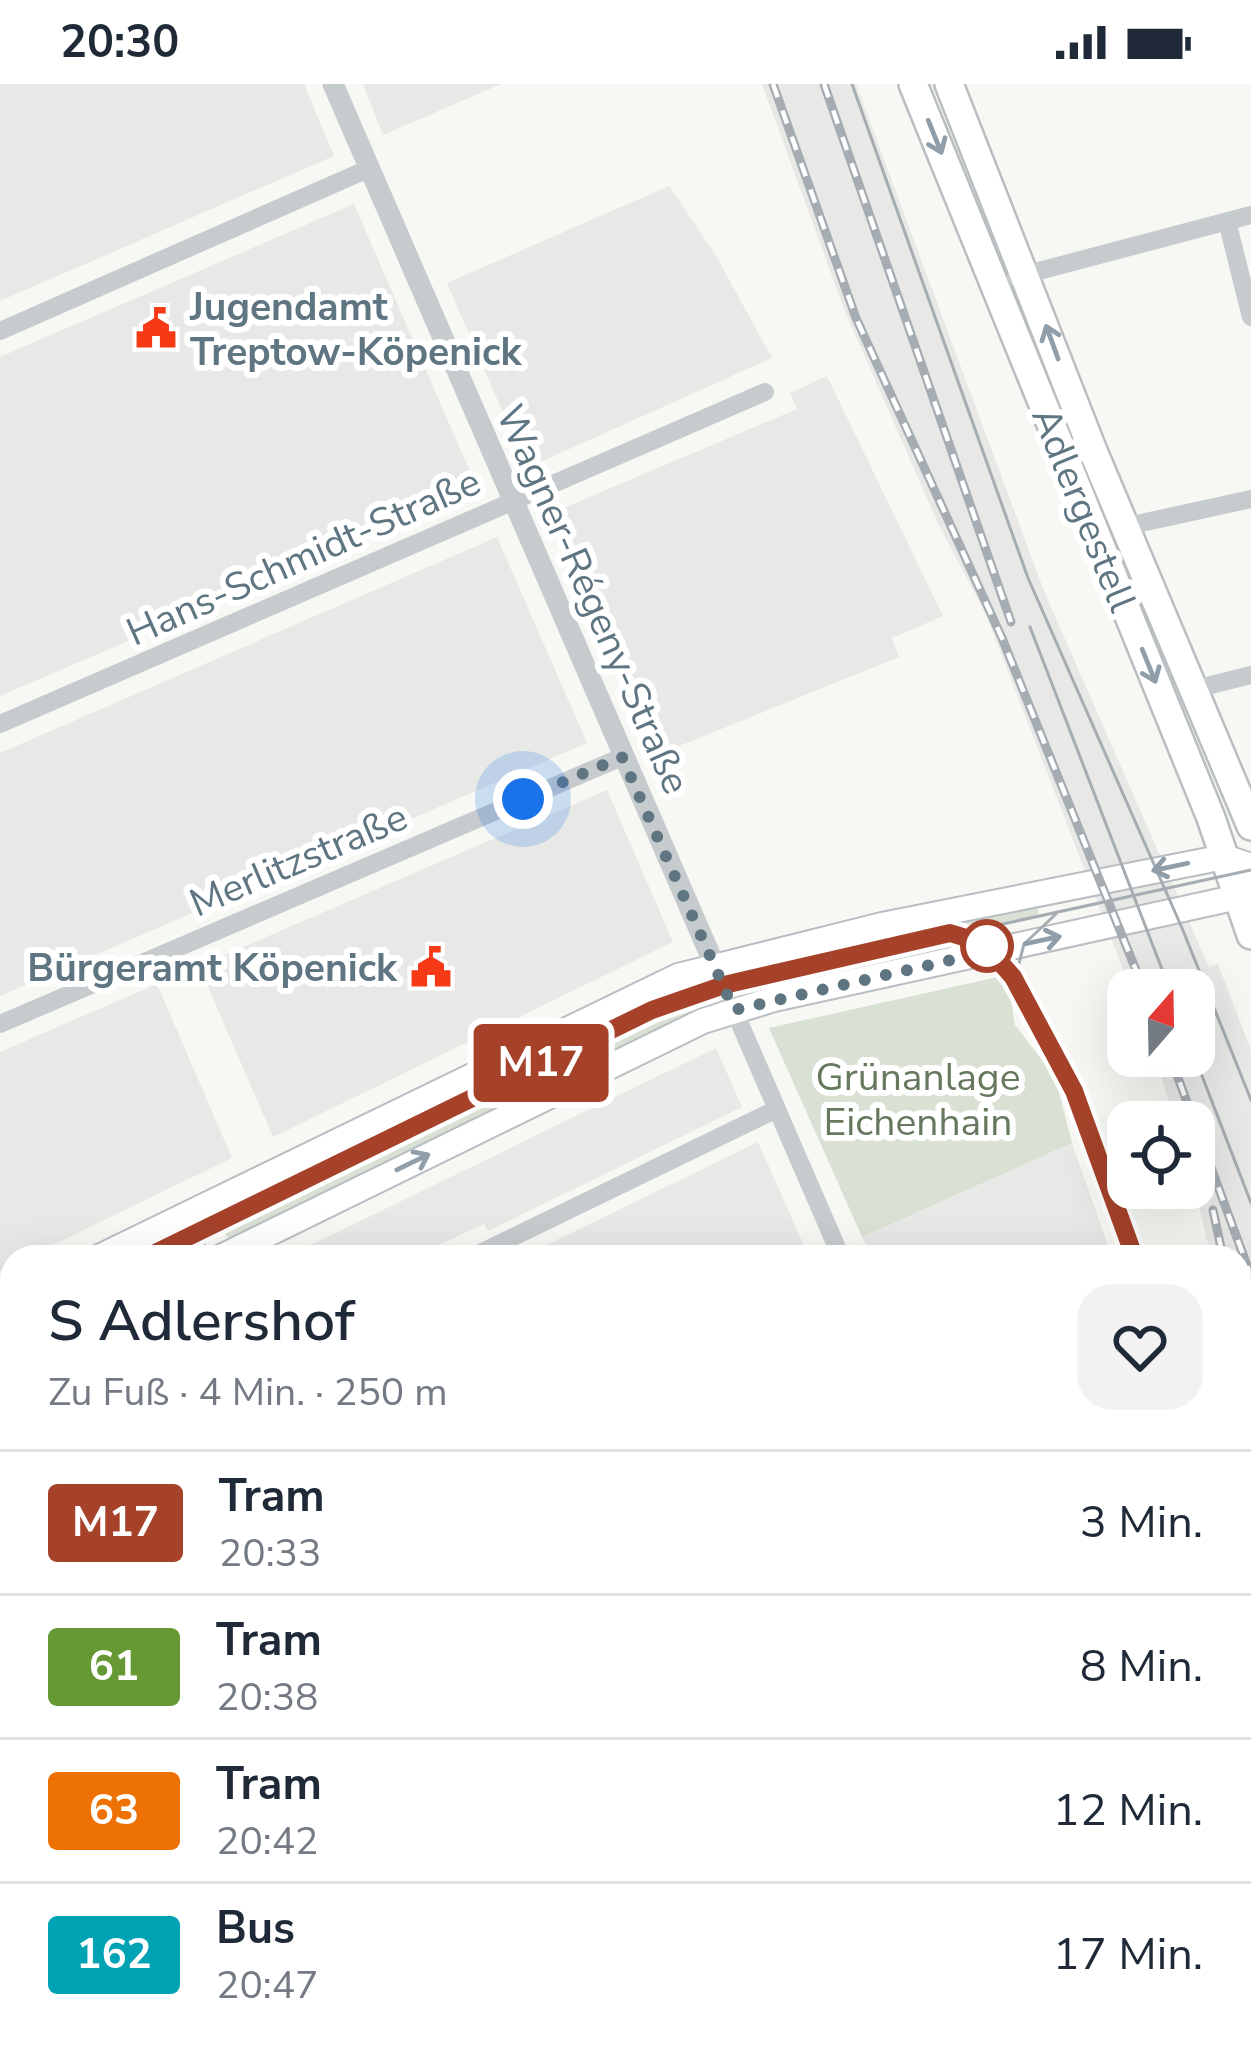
<!DOCTYPE html>
<html lang="de">
<meta charset="utf-8">
<style>
:root{--surface:#fff;--page:#f2f2f3;--text:#1f2937;--muted:#747a83;--line:#e0e1e3}
body{margin:0;font-family:"Nunito Sans",sans-serif;background:var(--page);color:var(--text);height:100vh;display:flex;flex-direction:column;font-size:45px;white-space:nowrap}
*{box-sizing:border-box;margin:0}
p{font-size:39px;color:var(--muted)}
.icon{flex:none;width:66px;height:66px;fill:none;stroke:currentColor;stroke-width:2;stroke-linecap:round;stroke-linejoin:round}
.map{position:relative;flex:1;overflow:hidden}
.panel{position:absolute;left:0px;top:1161px;width:1251px;height:807px;display:flex;flex-direction:column;background:var(--surface);border-radius:36px 36px 0 0;box-shadow:0 12px 48px #0002}
.panel>*{flex:none}
.badge{padding:0 24px;border-radius:9px;font-size:42px;line-height:78px}
.needle{width:78px;rotate:20deg}
.controls{position:absolute;left:1107px;top:885px;display:grid;gap:24px}
.controls a{display:grid;place-items:center;width:108px;height:108px;border-radius:24px;background:var(--surface);box-shadow:0 12px 48px #0002;font-size:60px}
.you{position:absolute;width:60px;height:60px;margin:-30px;border:9px solid #fff;border-radius:50%;background:#1a73e8;box-shadow:0 0 0 18px #1a73e833}
.map>.badge{position:absolute;translate:-50% -50%;box-shadow:0 0 0 6px #fff}
.round{display:grid;place-items:center;flex:none;width:126px;height:126px;border-radius:36px;background:var(--page)}
.summary{display:flex;align-items:center;justify-content:space-between;height:204px;padding:0 48px}
h1{font-size:57px;font-weight:600;line-height:90px}
ul{padding:0;list-style:none}
li{display:flex;align-items:center;gap:36px;height:144px;padding:0 48px;border-top:3px solid var(--line)}
li div{flex:1}
li b{display:block;font-size:45px}
li em{font-style:normal}
li .badge{min-width:132px;font-weight:700;text-align:center}
.status{display:flex;justify-content:space-between;align-items:center;height:84px;padding:0 60px;background:var(--surface);direction:ltr}
.status svg{height:33px;fill:currentColor}
.map>svg:first-child{display:block}
</style>
<div class="status"><b>20:30</b><svg viewBox="0 0 49 12"><path d="M0 12V9h3v3zM5 12V6h3v6zM10 12V3h3v9zM15 12V0h3v12zM26 1h20v11H26zM47 4h2v5h-2z"/></svg></div>
<div class="map">
<svg width="1251" height="1967" viewBox="0 0 1251 1967">
<rect width="100%" height="100%" fill="#f7f7f3"/>
<g fill="#e8e9e7">
<polygon points="0,0 304,0 334,72 0,217"/>
<polygon points="363,0 501,0 383,51"/>
<polygon points="762,0 856,0 1044,507 1209,883 1218,880 1251,966 1251,1335 1239,1291 1239,1173 1211,1173 1194,1102 1194,1038 1175,1038 1155,972 1194,972 1194,906 1131,906 985,528 940,444 844,225"/>
<polygon points="669,102 716,172 772,274 527,384 447,199"/>
<polygon points="354,120 478,406 0,612 0,273"/>
<polygon points="827,292 943,532 892,554 899,573 652,673 547,431 797,325 790,309"/>
<polygon points="497,453 587,659 0,912 0,669"/>
<polygon points="607,706 673,858 273,1053 199,882"/>
<polygon points="157,900 232,1074 28,1173 12,1173 12,1181 0,1187 0,968"/>
<polygon points="716,964 742,1023 488,1147 484,1140 434,1163 438,1173 286,1173"/>
<polygon points="758,1058 809,1173 522,1173"/>
<polygon points="1072,1059 1112,1173 871,1173 862,1153"/>
<polygon points="12,1307 12,1583 0,1558 0,1313"/>
<polygon points="12,1741 12,1956 552,1956 557,1967 0,1967 0,1746"/>
<polygon points="1239,1811 1251,1838 1251,1967 615,1967 609,1956 1239,1956"/>
</g>
<g fill="#d9e0d4">
<polygon points="1036,818 1039,832 955,850 951,843 904,854 904,862 778,891 767,879"/>
<polygon points="1007,891 1015,941 1055,993 1072,1059 862,1153 769,944"/>
<polygon points="676,902 693,933 235,1156 227,1153 214,1126"/>
<polygon points="12,1354 12,1470 0,1444 0,1359"/>
</g>
<g fill="none" stroke-linecap="round" stroke-linejoin="round">
<g stroke="#b8bec2" stroke-width="28">
<g id="secondary">
<polyline points="99,1173 678,892 882,841 1224,773 1251,782"/>
<polyline points="221,1173 703,937 774,915 1238,813 1251,800"/>
<polyline points="0,1222 12,1216"/>
<polyline points="0,1280 12,1274"/>
</g>
</g>
<g stroke="#b9bec1" stroke-width="32">
<g id="primary">
<polyline points="913,0 1211,734 1251,851"/>
<polyline points="949,0 1093,367 1251,742"/>
</g>
</g>
<g stroke="#c6cbce" stroke-width="18">
<polyline points="1227,137 1251,233"/>
<polyline points="1016,193 1251,131"/>
<polyline points="0,247 368,85"/>
<polyline points="1123,443 1251,415"/>
<polyline points="1195,605 1251,591"/>
<polyline points="0,640 765,308"/>
<polyline points="734,926 841,1173"/>
<polyline points="0,940 622,673"/>
<polyline points="472,1173 775,1026"/>
<polyline points="0,1615 12,1638"/>
<polyline points="0,1714 12,1708"/>
</g>
<g stroke="#c6cbce" stroke-width="21">
<polyline points="333,0 734,926"/>
<polyline points="181,1133 201,1173"/>
<polyline points="581,1956 586,1967"/>
</g>
<use href="#secondary" stroke="#fff" stroke-width="24"/>
<use href="#primary" stroke="#fff" stroke-width="27"/>
<g stroke="#a6adb2" stroke-width="3">
<polyline points="852,0 1028,494 1182,844 1251,1016"/>
<polyline points="1030,543 1170,906"/>
<polyline points="954,850 983,859 1014,894 1074,1007 1134,1173"/>
<polyline points="1013,903 1024,860 1056,830"/>
<polyline points="1194,971 1251,1119"/>
<polyline points="147,1173 612,944 736,898 1251,786"/>
<polyline points="0,1251 12,1245"/>
<polyline points="1239,1439 1251,1476"/>
<polyline points="1239,1617 1251,1586"/>
<polyline points="1239,1751 1251,1756"/>
</g>
<g stroke="#a6adb2" stroke-width="9">
<g id="rail">
<polyline points="773,0 856,234 1002,554 1144,906"/>
<polyline points="824,0 1011,538"/>
<polyline points="1170,972 1251,1192"/>
<polyline points="1213,1126 1223,1173"/>
<polyline points="1239,1246 1251,1298"/>
</g>
</g>
<use href="#rail" stroke="#fff" stroke-width="4.5" stroke-dasharray="14" stroke-linecap="butt"/>
</g>
<defs><path id="oneway-shaft" d="M-6 0H5M1.5-3L5.5 0L1.5 3" fill="none" stroke-width="1.6" stroke-linecap="round" stroke-linejoin="round" transform="scale(3)"/></defs>
<g stroke="#8f9ea8">
<use href="#oneway-shaft" transform="translate(935 53) rotate(68)"/>
<use href="#oneway-shaft" transform="translate(1052 258) rotate(-110)"/>
<use href="#oneway-shaft" transform="translate(1149 582) rotate(68)"/>
<use href="#oneway-shaft" transform="translate(1170 783) rotate(168)"/>
<use href="#oneway-shaft" transform="translate(1043 856) rotate(-12)"/>
<use href="#oneway-shaft" transform="translate(413 1078) rotate(-26)"/>
</g>
<g fill="none" stroke-linecap="round" stroke-linejoin="round">
<g stroke="#fff" stroke-width="27">
<polyline id="line" points="147,1173 652,926 724,901 950,849 983,859 1013,893 1074,1007 1134,1172"/>
</g>
<use href="#line" stroke="#a6422a" stroke-width="18"/>
<polyline stroke="#5f7582" stroke-width="12" stroke-dasharray="0 21.6" points="523,715 622,673 734,926 982,869 987,862"/>
</g>
<defs>
<g id="civic-bare" transform="scale(3.24)"><path d="M-.6-6.5H3V-4.5H.6V-3L4-1V1h2V6H-6V1h2V-1L-.6-3ZM-1.2 2.5V6h2.4V2.5Z" fill="#f53a15" stroke="#fff" stroke-width="2.5" paint-order="stroke"/></g>
</defs>
<g fill-rule="evenodd">
<use href="#civic-bare" x="156" y="244"/>
<use href="#civic-bare" x="431" y="883"/>
</g>
<circle fill="#fff" stroke="#a6422a" stroke-width="6" cx="987" cy="862" r="24"/>
<g text-anchor="middle" stroke-width="12" stroke-linejoin="round" paint-order="stroke">
<g font-size="39" font-weight="bold" fill="#5f7582" stroke="#fff" text-anchor="start">
<text x="190" y="236">Jugendamt<tspan x="190" dy="45">Treptow-Köpenick</tspan></text>
<text x="397" y="897" text-anchor="end">Bürgeramt Köpenick</text>
</g>
<g font-size="39" fill="#5f7582" stroke="#fff">
<text transform="translate(1085 425) rotate(68)" y="14">Adlergestell</text>
<text transform="translate(303 472) rotate(-24)" y="14">Hans-Schmidt-Straße</text>
<text transform="translate(594 515) rotate(66)" y="14">Wagner-Régeny-Straße</text>
<text transform="translate(298 775) rotate(-23)" y="14">Merlitzstraße</text>
</g>
<g font-size="39" fill="#66795e" stroke="#fff">
<text x="918" y="1006">Grünanlage<tspan x="918" dy="45">Eichenhain</tspan></text>
</g>
</g>
</svg>
<div class="controls">
<a><svg class="needle" viewBox="-14 -14 28 28"><path d="M0-13l5 13h-10z" fill="#e53935"/><path d="M0 13l5-13h-10z" fill="#747a83"/></svg></a>
<a><svg class="icon" aria-label="locate" viewBox="0 0 24 24"><circle cx="12" cy="12" r="6"/><path d="M12 2v4M12 18v4M2 12h4M18 12h4"/></svg></a>
</div>
<div class="you" style="left:523px;top:715px"></div>
<b class="badge" style="left:541px;top:979px;background:#a6422a;color:#fff">M17</b>
<section class="panel">
<div class="summary"><div><h1>S Adlershof</h1><p>Zu Fuß · 4 Min. · 250 m</p></div><a class="round"><svg class="icon" aria-label="heart" viewBox="0 0 24 24"><path d="M12 20l-8-8c-3-5 5-10 8-4 3-6 11-1 8 4z"/></svg></a></div>
<ul>
<li><span class="badge" style="background:#a6422a;color:#fff">M17</span><div><b>Tram</b><p>20:33</p></div><em>3 Min.</em></li>
<li><span class="badge" style="background:#693;color:#fff">61</span><div><b>Tram</b><p>20:38</p></div><em>8 Min.</em></li>
<li><span class="badge" style="background:#ee7203;color:#fff">63</span><div><b>Tram</b><p>20:42</p></div><em>12 Min.</em></li>
<li><span class="badge" style="background:#00a3b4;color:#fff">162</span><div><b>Bus</b><p>20:47</p></div><em>17 Min.</em></li>
</ul>
</section>
</div>
